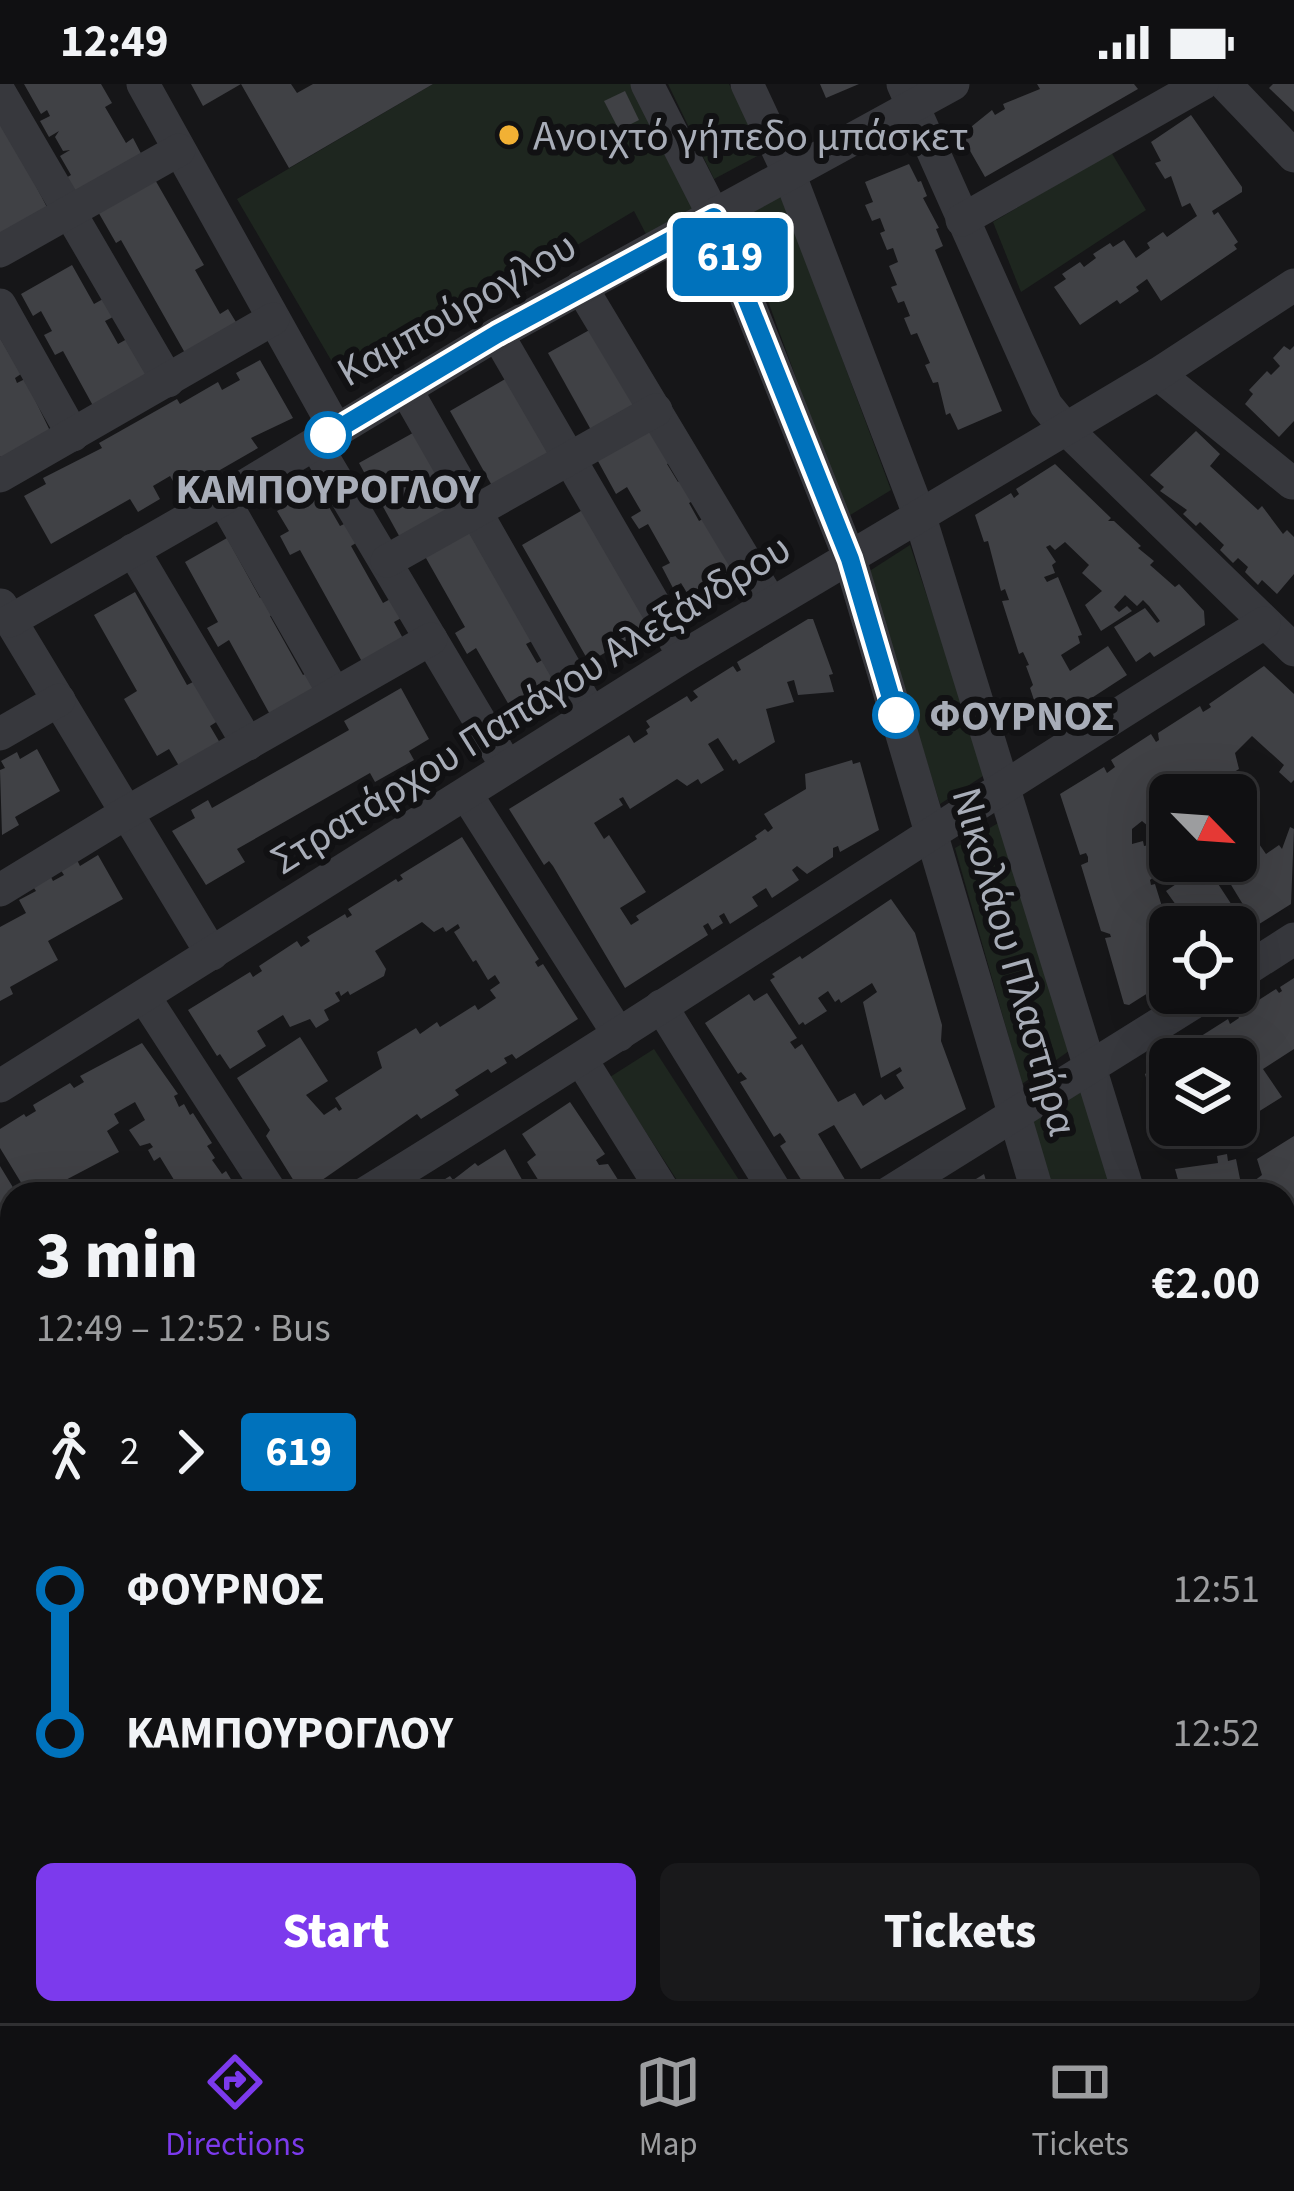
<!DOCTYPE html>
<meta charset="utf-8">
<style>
:root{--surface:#101012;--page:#19191b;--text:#f1f3f6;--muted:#9c9d9f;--line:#303032;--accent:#7c3aed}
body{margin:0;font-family:"Source Sans 3",sans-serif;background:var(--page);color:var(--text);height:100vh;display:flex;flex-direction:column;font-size:45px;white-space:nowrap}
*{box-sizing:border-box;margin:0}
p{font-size:39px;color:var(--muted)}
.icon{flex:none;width:66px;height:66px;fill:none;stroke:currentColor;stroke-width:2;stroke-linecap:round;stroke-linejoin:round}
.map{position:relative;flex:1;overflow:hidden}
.sheet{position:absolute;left:0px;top:1098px;width:1296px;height:843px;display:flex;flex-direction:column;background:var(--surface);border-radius:36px 36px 0 0;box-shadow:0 12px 48px #0002,0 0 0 3px var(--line)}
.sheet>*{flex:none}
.badge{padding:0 24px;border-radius:9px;font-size:42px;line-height:78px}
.needle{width:78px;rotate:115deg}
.tools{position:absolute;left:1149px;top:690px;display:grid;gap:24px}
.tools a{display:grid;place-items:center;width:108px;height:108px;border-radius:18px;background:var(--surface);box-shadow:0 12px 48px #0002,0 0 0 3px var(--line);font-size:60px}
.map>.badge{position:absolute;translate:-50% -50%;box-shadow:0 0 0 6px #fff}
.legs{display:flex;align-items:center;gap:18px;height:132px;padding:0 36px;font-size:39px}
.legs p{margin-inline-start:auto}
.head{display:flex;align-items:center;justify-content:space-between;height:204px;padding:0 36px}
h1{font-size:66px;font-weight:800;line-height:90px}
.action{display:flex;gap:24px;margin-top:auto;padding:24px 36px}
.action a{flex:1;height:138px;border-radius:18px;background:var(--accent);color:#fff;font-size:48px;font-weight:800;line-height:138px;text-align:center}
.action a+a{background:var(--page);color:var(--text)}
ul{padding:0 36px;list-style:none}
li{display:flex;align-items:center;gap:42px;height:144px;font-size:45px}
li i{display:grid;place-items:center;width:18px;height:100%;margin:0 15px;background:currentColor}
li i::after{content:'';width:30px;height:30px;margin:-15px;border:9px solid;border-radius:50%;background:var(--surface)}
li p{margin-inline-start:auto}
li:first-child i{background:linear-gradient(#0000 50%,currentColor 0)}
li:last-child i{background:linear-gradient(currentColor 50%,#0000 0)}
.status{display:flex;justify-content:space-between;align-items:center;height:84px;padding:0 60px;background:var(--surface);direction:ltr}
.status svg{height:33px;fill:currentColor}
.menu{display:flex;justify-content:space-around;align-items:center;height:168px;border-top:3px solid var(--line);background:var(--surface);font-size:33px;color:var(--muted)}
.menu a{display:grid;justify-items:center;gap:6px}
.menu .current{color:var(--accent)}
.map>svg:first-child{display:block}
</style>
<div class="status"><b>12:49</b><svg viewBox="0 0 49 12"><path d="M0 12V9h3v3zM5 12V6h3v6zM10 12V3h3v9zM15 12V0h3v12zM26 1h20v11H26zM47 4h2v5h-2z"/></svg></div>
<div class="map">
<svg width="1294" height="1939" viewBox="0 0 1294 1939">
<rect width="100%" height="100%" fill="#161618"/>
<g fill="#1e261f">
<polygon points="433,0 631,0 693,124 646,150 634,127 345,300 237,115"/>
<polygon points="668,0 729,0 763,69 714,95"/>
<polygon points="1111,68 1146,126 1021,208 993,138"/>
<polygon points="781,110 891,406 847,433 739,138"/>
<polygon points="910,461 986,690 940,720 868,488"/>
<polygon points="1000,738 1069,967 1022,1000 955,764"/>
<polygon points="654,965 748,1110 686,1110 610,993"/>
<polygon points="1086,1005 1119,1110 1054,1110 1030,1036"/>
<polygon points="1284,1491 1294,1524 1294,1815 1284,1793"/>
<polygon points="0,1567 12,1586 12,1929 227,1929 233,1939 0,1939"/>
</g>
<g fill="#404145">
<polygon points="24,0 101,0 112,19 105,23 126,59 133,54 146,79 75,116 64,95 71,91 60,72 70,66 63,67 55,53 59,47 49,53 40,37 50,32 47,26 41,30"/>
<polygon points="191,0 291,0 297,9 313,0 433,0 289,84 241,0 203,22"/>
<polygon points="820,0 859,0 826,14"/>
<polygon points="1037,0 1134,0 1138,5 985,93 961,51 992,26 995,31 1005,25 1003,20 1040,5"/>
<polygon points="1273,0 1294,0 1294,28 1269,4"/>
<polygon points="625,7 639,36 619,46 604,17"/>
<polygon points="1191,31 1242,103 1242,108 1212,127 1214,131 1218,128 1238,158 1234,161 1237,165 1161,217 1147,195 1136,203 1139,207 1120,220 1117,216 1080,241 1054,203 1066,195 1062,190 1080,178 1084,183 1096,174 1093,170 1110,159 1113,163 1124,156 1136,174 1150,164 1147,159 1163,148 1167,153 1197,132 1190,119 1182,123 1171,92 1165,95 1155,79 1161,77 1151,58"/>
<polygon points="0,33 50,129 0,157"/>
<polygon points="909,80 918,98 921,97 927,112 923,114 939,144 936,145 943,162 935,166 1002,327 958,346 950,329 946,331 938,298 933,299 925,281 930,279 917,249 911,251 904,234 910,232 904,217 898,219 891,203 897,201 889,182 898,178 893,164 887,166 880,149 885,147 880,134 872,137 865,121 873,118 865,98"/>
<polygon points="150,87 204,181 195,186 220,230 228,225 239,243 189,276 121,156 116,159 93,119"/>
<polygon points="72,181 94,220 103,215 113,233 105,237 118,260 127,255 149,295 97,329 63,267 55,271 44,251 52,247 41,227 33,232 21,210"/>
<polygon points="593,244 640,328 595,353 548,269"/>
<polygon points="0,254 21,290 15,294 17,299 25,295 53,353 4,380 0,372"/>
<polygon points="1284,262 1290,266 1294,262 1294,337 1279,353 1245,320 1253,310 1249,306 1267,287 1271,291 1280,282 1273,274"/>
<polygon points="260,276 293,334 251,354 258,364 180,409 170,392 153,402 160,415 138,428 130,415 51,460 24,412 46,400 43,394 102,364 99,359 177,315 180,320 218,298 222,306 240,296 236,289"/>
<polygon points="512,291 557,372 495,407 450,327"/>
<polygon points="652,334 676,375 667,380 678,398 686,393 698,414 689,419 699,437 710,431 747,496 736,503 731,495 692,517 681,499 673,504 662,483 670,479 648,440 639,445 631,433 641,427 627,403 616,410 593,368"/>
<polygon points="420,345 464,425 403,459 359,379"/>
<polygon points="1196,347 1220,370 1210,382 1258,426 1262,422 1283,450 1287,446 1294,453 1294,490 1277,510 1262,496 1258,501 1245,488 1248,483 1238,474 1233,479 1220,466 1224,461 1200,438 1196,442 1183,430 1187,426 1160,407 1164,403 1150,391"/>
<polygon points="1055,380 1111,434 1108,437 1114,437 1141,462 1138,464 1154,477 1150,481 1175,503 1179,500 1204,527 1205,541 1154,573 1150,568 1136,578 1114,543 1145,524 1157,539 1160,537 1149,522 1143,516 1137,522 1125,511 1114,523 1119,528 1127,522 1132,527 1101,547 1085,521 1102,507 1082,489 1089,481 1065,458 1055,466 1050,461 1046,463 1056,478 1052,481 1055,489 1044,493 1047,498 1058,493 1082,551 1078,552 1080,559 1061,571 1070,587 1108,562 1127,591 1047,643 1042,640 1030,604 1033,601 1026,582 1029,581 1023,568 1019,570 1002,517 1009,516 1005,505 1001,507 988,457 984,458 975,431 1011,409 1014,414 1019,410 1016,405"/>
<polygon points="318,404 340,442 350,437 361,456 351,462 383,519 394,513 405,532 394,538 406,560 365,583 300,466 290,471 280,452 289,447 277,427"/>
<polygon points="586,424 658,550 644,558 639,549 589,578 522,461"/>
<polygon points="472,438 538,554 526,560 537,579 549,572 560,592 509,621 476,564 467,570 455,549 465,543 422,467"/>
<polygon points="227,454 260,514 271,508 281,526 270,532 303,591 307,589 317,606 273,636 229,556 218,563 207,544 218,538 185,478"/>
<polygon points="135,508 187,601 199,595 221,635 210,642 223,664 182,687 169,665 157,672 124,615 137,607 94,531"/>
<polygon points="808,535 813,535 833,590 829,591 834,608 798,611 794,596 787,598 794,618 766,625 775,658 739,680 736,675 733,677 718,654 708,660 724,686 701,700 698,695 687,702 677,695 630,725 623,713 619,715 623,721 594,739 604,755 609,751 646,808 620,824 631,841 639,836 636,832 757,755 755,752 765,745 768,748 773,744 764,730 806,705 805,690 852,676 853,680 860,678 879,746 840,768 838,762 833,764 833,773 807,790 797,782 792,786 799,796 772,814 766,804 752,813 758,822 730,840 724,829 719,832 723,839 712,846 708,839 703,842 708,851 625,904 553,782 549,777 544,781 509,725 629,651 634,659 648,650 646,646 650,643 646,637 687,612 691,618 698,613 693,607 733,582 737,588 741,586 737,578"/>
<polygon points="1264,582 1294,610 1294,696 1291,699 1279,688 1284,681 1252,652 1235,669 1239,685 1203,707 1200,702 1191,707 1193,711 1170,711 1170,738 1155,748 1142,737 1132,745 1132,760 1143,757 1144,762 1149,761 1157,790 1150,796 1151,801 1155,800 1164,829 1150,837 1155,860 1170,853 1170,895 1129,921 1124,920 1105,854 1111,853 1110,850 1101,847 1081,781 1088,778 1088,773 1086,769 1080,771 1060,710 1104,683 1107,689 1115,683 1111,676 1151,650 1156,658 1159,656 1158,649 1200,622 1203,628 1208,625 1211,623 1209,620"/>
<polygon points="401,604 429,655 409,667 414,676 375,698 370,689 237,765 245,778 206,801 172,747 195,734 191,726 208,716 212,724 349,646 344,637"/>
<polygon points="37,665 60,707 15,733 19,741 2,751 0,686 5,684 1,677 17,668 20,675"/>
<polygon points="1290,743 1294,745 1291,820 1256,842 1219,781 1236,777 1236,770 1257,757 1266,770 1279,761 1282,765"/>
<polygon points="462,753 539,875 535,878 538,883 543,880 578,935 516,975 512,970 504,974 507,979 491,989 488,985 455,1006 459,1011 421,1035 417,1030 302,1110 266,1052 270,1046 237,994 300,953 328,997 306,1011 324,1031 336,1023 339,1027 342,1025 335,1014 382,984 377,968 416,944 420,950 437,938 440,943 475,921 478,926 496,914 490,906 500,899 495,891 488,896 476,876 473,878 454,848 460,844 458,840 446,848 443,843 434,848 422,838 375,867 386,885 384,892 350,911 348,907 341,912 339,907 335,909 340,917 324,926 329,936 316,944 310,935 290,943 283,931 257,947 266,962 230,985 220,970 217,972 188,926 250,888 253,893 262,887 259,882 297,857 301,863 310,857 307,853 345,830 347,834 352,831 348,825 396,795 398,798 403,795 400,791"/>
<polygon points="98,771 123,815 48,857 58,876 10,903 13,910 0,917 0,843 26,829 19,816 36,807 32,801 50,791 53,797 64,791 60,785 77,776 80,782"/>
<polygon points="1203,777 1247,844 1236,852 1236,843 1175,843 1167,832 1176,821 1166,807 1182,796 1186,801 1192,797 1189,785"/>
<polygon points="891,815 915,849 942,941 941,957 966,1025 861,1085 834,1041 818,1050 847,1099 829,1110 810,1110 780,1062 786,1058 783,1053 780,1049 774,1053 740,998 747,995 741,988 738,990 705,939 749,910 754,917 767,909 797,954 790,958 795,965 802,960 838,1018 855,1009 863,1022 881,1010 885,1016 904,1004 896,991 902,987 900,983 881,994 863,918 877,908 872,899 841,919 839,915 835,918 828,907 818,914 827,927 805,941 803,938 799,941 770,896 775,893 772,890 800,872 802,875"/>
<polygon points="1294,894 1294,965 1263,985 1282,1013 1258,1028 1253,1021 1236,1032 1236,975 1170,975 1170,1041 1218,1041 1173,1065 1165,1061 1145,990 1180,966 1186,968 1190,966 1187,961 1228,935 1230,940 1239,934 1237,930 1276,905 1279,909 1282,907 1280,903"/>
<polygon points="142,959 178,1010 174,1012 179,1023 184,1020 190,1031 193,1029 212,1059 207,1062 215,1074 212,1076 222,1090 226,1087 240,1110 169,1110 179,1104 160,1073 154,1077 148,1066 153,1063 150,1059 140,1062 129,1046 145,1036 135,1018 114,1030 119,1039 107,1047 119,1068 58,1100 62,1106 56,1110 28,1110 0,1064 0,1045 24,1030 26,1033 36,1027 33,1021 70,999 74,1004 84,998 80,992"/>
<polygon points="570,1018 605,1070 596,1076 599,1081 608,1080 627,1110 547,1110 527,1078 536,1071 522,1050"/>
<polygon points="1294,1052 1294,1150 1284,1156 1284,1110 1245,1110 1257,1102 1254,1097 1262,1091 1257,1075"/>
<polygon points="505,1065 530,1110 421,1110 450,1092 453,1096 475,1079 478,1082"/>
<polygon points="1227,1070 1228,1077 1236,1075 1243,1110 1182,1110 1175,1085 1218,1079 1217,1072"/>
<polygon points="0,1082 17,1110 12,1110 12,1130 0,1137"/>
<polygon points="984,1090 990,1110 952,1110"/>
<polygon points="12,1216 12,1287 0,1298 0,1224"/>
<polygon points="506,1929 538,1929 545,1939 490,1939"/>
<polygon points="638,1929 673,1929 679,1939 629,1939 640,1932"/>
<polygon points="712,1929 784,1929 790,1939 729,1939 724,1931 716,1936"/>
</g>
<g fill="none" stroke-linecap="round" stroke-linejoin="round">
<g stroke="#3d3f44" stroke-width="6" stroke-dasharray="6 9" stroke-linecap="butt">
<polyline points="0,1613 12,1618"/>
<polyline points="0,1796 12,1813"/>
<polyline points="92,1929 98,1939"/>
</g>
<g stroke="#37383d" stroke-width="33">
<polyline points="143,0 336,346"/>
<polyline points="647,0 714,132 850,475 1038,1110"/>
<polyline points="747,0 790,92 919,430 1129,1110"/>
<polyline points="903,0 1046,321 1064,343 1294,566"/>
<polyline points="1225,0 1294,72"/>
<polyline points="0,9 168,297"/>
<polyline points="962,136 1202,0"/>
<polyline points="0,167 179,66"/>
<polyline points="581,203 770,518"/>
<polyline points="0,221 73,351"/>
<polyline points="497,250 684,572"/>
<polyline points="1158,290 1292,399 1294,396"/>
<polyline points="405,304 591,630"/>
<polyline points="315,360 507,683"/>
<polyline points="0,392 273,235"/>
<polyline points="223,415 334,609"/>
<polyline points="133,466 248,660"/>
<polyline points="387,477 656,326"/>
<polyline points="1,521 212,870"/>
<polyline points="10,537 223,415 497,250 953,0"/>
<polyline points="0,650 59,616"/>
<polyline points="466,710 619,951"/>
<polyline points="0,806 126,729 431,555"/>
<polyline points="1236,892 1294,855"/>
<polyline points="145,914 272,1110"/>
<polyline points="661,922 777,1110"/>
<polyline points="582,977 665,1110"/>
<polyline points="0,1002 684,572 1158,290 1294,201"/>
<path d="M364 1110C667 924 962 726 1264 539"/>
<polyline points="887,1110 1209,909"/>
<polyline points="1284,1187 1294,1180"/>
<polyline points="0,1345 12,1337"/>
<polyline points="0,1550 12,1570"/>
<polyline points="1284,1855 1294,1877"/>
<polyline points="239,1929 245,1939"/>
<polyline points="573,1929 579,1939"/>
<polyline points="815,1929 822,1939"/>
<polyline points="868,1939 885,1929"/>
</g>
<g stroke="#53555c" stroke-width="42">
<polyline points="0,1430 12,1449"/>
<polyline points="309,1929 315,1939"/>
</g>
</g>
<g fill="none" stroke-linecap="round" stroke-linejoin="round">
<g stroke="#fff" stroke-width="27">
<polyline id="line-1" points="328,351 497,250 714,133 850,475 896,631"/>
</g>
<use href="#line-1" stroke="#0072bc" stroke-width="18"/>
</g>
<circle fill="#f2b134" stroke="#111113" stroke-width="4.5" cx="509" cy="51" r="12"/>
<g fill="#fff" stroke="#0072bc" stroke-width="6">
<circle cx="328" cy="351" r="21"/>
<circle cx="896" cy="631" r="21"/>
</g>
<g text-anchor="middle" stroke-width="12" stroke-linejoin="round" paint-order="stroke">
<g font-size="42" fill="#a8adb8" stroke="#111113" text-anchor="start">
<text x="533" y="66">Ανοιχτό γήπεδο μπάσκετ</text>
</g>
<g font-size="42" fill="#a8adb8" stroke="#111113">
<text transform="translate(456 224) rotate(-30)" y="15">Καμπούρογλου</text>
<text transform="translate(530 619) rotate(-32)" y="15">Στρατάρχου Παπάγου Αλεξάνδρου</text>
<text transform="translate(1016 877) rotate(74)" y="15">Νικολάου Πλαστήρα</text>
</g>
<g font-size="42" font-weight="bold" fill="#a8adb8" stroke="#111113">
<text x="328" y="419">ΚΑΜΠΟΥΡΟΓΛΟΥ</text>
<text x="929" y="646" text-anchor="start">ΦΟΥΡΝΟΣ</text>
</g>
</g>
</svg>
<div class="tools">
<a><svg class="needle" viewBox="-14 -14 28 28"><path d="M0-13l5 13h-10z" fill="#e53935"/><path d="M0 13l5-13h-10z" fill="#9c9d9f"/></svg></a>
<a><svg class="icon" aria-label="locate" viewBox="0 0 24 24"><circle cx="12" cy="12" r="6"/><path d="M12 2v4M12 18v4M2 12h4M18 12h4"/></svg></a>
<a><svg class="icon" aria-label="layers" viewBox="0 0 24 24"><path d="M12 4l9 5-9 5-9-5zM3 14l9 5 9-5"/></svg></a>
</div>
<b class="badge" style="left:730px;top:173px;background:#0072bc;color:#fff">619</b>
<section class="sheet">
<div class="head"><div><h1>3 min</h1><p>12:49 – 12:52 · Bus</p></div><b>€2.00</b></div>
<div class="legs"><svg class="icon" aria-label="walk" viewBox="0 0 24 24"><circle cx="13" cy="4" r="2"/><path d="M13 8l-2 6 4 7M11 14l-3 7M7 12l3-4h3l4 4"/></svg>2<svg class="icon" aria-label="forward" viewBox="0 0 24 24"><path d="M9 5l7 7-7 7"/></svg><b class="badge" style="background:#0072bc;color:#fff">619</b></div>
<ul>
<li><i style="color:#0072bc"></i><b>ΦΟΥΡΝΟΣ</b><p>12:51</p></li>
<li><i style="color:#0072bc"></i><b>ΚΑΜΠΟΥΡΟΓΛΟΥ</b><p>12:52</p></li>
</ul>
<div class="action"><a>Start</a><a>Tickets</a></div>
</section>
</div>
<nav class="menu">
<a class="current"><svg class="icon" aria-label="directions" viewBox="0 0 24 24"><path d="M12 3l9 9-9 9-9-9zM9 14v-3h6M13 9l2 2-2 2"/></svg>Directions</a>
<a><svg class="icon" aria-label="map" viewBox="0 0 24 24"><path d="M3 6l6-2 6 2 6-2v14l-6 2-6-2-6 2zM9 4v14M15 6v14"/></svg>Map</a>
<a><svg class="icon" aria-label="tickets" viewBox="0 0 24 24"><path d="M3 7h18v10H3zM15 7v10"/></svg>Tickets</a>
</nav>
